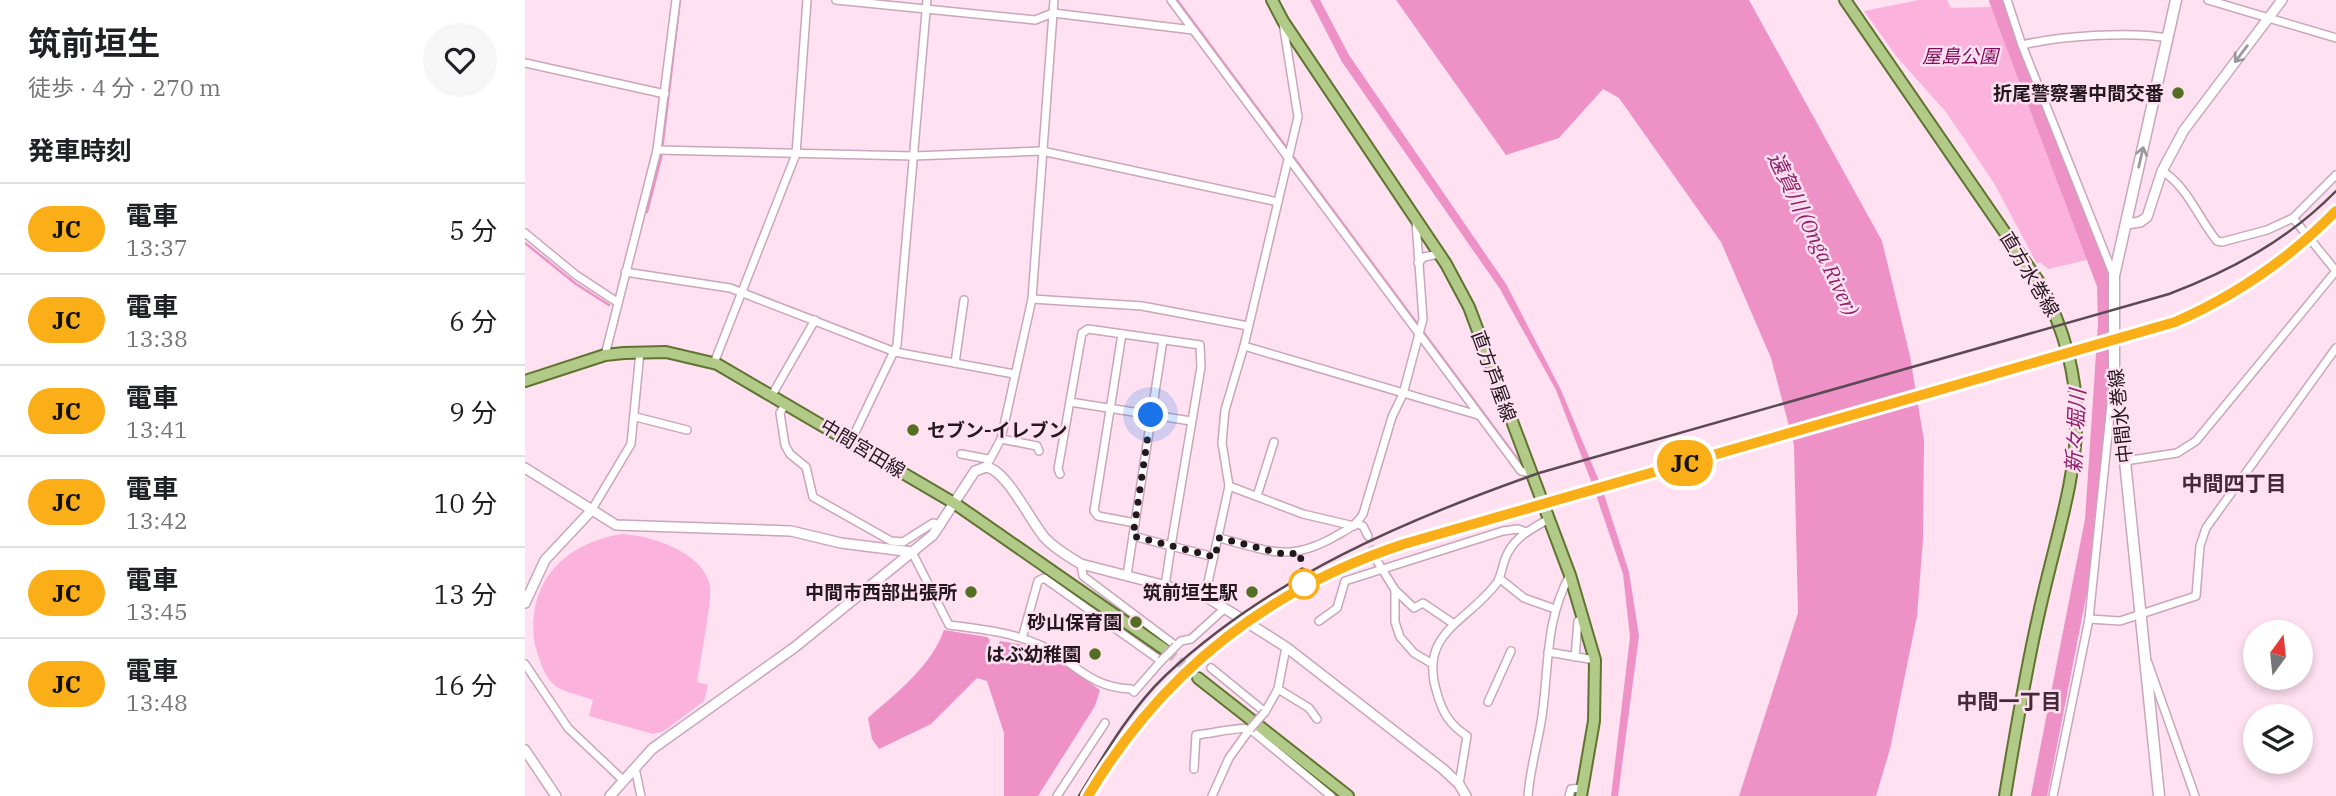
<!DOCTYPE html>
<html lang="ja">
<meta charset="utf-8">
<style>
:root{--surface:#fff;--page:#f6f6f6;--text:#202124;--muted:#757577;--line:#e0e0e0}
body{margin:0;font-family:"IBM Plex Serif","Noto Sans JP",serif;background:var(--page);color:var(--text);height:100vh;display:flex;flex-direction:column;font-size:26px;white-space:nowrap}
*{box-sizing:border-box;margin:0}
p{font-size:23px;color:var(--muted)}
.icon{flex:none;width:38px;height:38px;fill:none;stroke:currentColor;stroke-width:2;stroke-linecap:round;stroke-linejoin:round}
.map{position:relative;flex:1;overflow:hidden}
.panel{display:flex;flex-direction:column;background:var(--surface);width:525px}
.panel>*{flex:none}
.badge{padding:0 14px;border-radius:23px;font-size:24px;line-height:46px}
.needle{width:46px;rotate:15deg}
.tools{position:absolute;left:1718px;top:620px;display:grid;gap:14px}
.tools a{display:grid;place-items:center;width:70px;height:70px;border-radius:50%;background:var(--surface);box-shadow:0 4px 10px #0003;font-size:35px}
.you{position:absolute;width:35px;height:35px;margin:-18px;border:5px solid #fff;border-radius:50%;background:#1a73e8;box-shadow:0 0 0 10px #1a73e833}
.map>.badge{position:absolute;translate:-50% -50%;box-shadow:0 0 0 4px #fff}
h2{padding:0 28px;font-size:26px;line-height:63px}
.round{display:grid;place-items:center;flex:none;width:74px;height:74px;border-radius:37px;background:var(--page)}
.summary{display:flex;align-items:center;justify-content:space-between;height:119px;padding:0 28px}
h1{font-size:33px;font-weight:700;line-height:52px}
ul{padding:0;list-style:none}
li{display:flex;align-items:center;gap:21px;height:91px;padding:0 28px;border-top:2px solid var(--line)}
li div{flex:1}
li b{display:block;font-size:26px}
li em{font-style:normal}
li .badge{min-width:77px;font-weight:700;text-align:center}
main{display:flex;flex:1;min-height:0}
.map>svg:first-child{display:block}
</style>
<main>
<section class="panel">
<div class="summary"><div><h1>筑前垣生</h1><p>徒歩 · 4 分 · 270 m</p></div><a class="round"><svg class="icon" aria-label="heart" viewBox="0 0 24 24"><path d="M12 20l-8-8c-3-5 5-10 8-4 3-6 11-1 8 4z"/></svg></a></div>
<h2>発車時刻</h2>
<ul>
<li><span class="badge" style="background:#faaf18;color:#111">JC</span><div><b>電車</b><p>13:37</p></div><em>5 分</em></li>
<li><span class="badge" style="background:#faaf18;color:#111">JC</span><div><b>電車</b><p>13:38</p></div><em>6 分</em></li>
<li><span class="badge" style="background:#faaf18;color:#111">JC</span><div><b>電車</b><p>13:41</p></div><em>9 分</em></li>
<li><span class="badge" style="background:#faaf18;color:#111">JC</span><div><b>電車</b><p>13:42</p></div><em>10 分</em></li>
<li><span class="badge" style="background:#faaf18;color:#111">JC</span><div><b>電車</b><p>13:45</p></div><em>13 分</em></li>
<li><span class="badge" style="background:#faaf18;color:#111">JC</span><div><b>電車</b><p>13:48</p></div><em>16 分</em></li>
</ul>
</section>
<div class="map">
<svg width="1811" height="796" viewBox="0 0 1811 796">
<rect width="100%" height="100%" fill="#ffe1f1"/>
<g fill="#fbb2dc">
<polygon points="1394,0 1422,0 1426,8 1466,7 1518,125 1566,259 1523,269 1515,262 1512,264 1469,183 1421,112 1372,57 1339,11"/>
<path d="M97 534C124 535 179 552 185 586 187 602 175 662 172 682L183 685 179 701 139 731 128 734 64 716 68 700C56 695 38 693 28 684 18 674 14 658 10 645 0 582 40 543 97 534Z"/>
</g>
<g fill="#ed91c7">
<polygon points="785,0 795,0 824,55 981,284 1036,390 1077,488 1104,572 1114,636 1093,796 1086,796 1105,637 1098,574 1068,486 1031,390 975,289 817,62"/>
<polygon points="871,0 1224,0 1357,241 1385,356 1399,441 1398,539 1392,616 1365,749 1351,796 1214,796 1273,613 1269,445 1246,358 1196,242 1094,98 1078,89 1034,138 981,155"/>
<path d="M419 630 462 637 465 640 460 654 467 660 475 641 516 648 575 690 570 706 513 796H479V733L462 681 452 678 406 724 354 749 347 739 343 718C371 693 406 667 419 630Z"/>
</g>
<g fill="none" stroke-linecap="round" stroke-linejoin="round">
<g stroke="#ed91c7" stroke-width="2.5">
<polyline points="652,0 997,465"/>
<polyline points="122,212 136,158 155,0"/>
<polyline points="0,243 51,284 84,305"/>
</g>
<polyline stroke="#ed91c7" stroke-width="16" points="1472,0 1580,285 1581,324 1568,520 1514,796"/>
<polyline stroke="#d3b9c7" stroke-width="7" stroke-dasharray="7 3.5" stroke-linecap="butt" points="843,536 852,561"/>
<polyline stroke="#d3b9c7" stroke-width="10" stroke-dasharray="10 5" stroke-linecap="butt" points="642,651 673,678"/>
<g stroke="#c9a6ba" stroke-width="10">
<g id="minor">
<polyline points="311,0 510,20 528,13 668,30"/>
<polyline points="646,0 996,471 1005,473"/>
<polyline points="1482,0 1497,45 1589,276"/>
<polyline points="1683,0 1811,38"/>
<path d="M1497 45C1535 36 1604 31 1643 38"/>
<polyline points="0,63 140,94"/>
<polyline points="132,150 388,156 517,151 753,202"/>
<path d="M1637 171C1663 187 1673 218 1692 241L1697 242 1742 230 1768 218 1811 175"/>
<polyline points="1768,218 1811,271"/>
<polyline points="0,233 51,275 92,302"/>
<polyline points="893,263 899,257 914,254"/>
<polyline points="100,272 205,288 370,352 489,374"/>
<polyline points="507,299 617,306 723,326"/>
<polyline points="597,334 569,511 573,516 610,523"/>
<polyline points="719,346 953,415"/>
<polyline points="80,355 132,150 151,0"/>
<polyline points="189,363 271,154 282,0"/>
<polyline points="430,363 439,300"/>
<polyline points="247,395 290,320"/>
<polyline points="545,402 666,421"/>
<polyline points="261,403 255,413 260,445 265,454 281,467 288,497 366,541 378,542 408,523 416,525"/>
<polyline points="111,417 162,430"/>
<polyline points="476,439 512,446 514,451"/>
<polyline points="326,441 372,345 402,0"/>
<polyline points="436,454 463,459"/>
<polyline points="1600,461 1652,453 1671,441 1811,271"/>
<polyline points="461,467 476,439 507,299 529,0"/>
<polyline points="535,474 533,469 557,333 563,329 675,345 676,367 646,546 608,536 638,340"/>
<polyline points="704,486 778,514 829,526"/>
<polyline points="732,496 749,442"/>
<polyline points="66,511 106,444 115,352"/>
<polyline points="832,524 838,526 843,536"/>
<path d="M694 538C742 550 763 563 809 537 821 530 831 526 838 514L867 417 878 394 898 319 891 222"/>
<path d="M387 552 424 625C455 629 486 632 515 645 551 662 562 687 606 689L609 692 636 661 519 578 513 581 497 638"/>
<polyline points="852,561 870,590 870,622 875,637 889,653 906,663"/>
<polyline points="556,564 558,576 651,646 656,641 666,639 699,609"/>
<polyline points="602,575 608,536"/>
<polyline points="974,578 999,598 1030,609"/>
<polyline points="640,586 646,546 689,557"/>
<polyline points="870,590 889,608 898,603 929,624"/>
<polyline points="680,596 704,486 697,443 700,410 719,346 773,117 758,23"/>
<polyline points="1564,619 1595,621 1671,596 1675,546 1681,528 1811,348"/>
<polyline points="794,621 812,608 820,581 978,531 993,529 1001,532"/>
<polyline points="1023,652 1070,660"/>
<polyline points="1050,657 1053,621"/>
<polyline points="1623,663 1670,796"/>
<polyline points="0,664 43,728 99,781"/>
<polyline points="686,668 740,712 753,689 761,647"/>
<polyline points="753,689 784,708 792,719"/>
<polyline points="963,702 986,651"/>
<polyline points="110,768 116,796"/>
<path d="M669 769 671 735C685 734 716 726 725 729L806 796"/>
<path d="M934 784 942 736C925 725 917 712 912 693 893 633 941 623 971 584 976 578 977 567 980 559 988 538 1003 531 1022 520"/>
<polyline points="532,796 580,723"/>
<polyline points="687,796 704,758 725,729"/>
<path d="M1003 796C1005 768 1013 744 1017 716 1024 667 1020 620 1045 575"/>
<polyline points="1044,796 1046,789 1057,788"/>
<polyline points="1528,796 1564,619 1588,385"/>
</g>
</g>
<g stroke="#c9a6ba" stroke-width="12">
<g id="tertiary">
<polyline points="1601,224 1615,222 1622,217 1637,171 1659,130 1757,0"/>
<polyline points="0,468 91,525 266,531 316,543 387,552"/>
<polyline points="0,603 20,560 66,511"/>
<polyline points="0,750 31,796"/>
<path d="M85 796 127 749 270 647 408 535 450 471 461 467C482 470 505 521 520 538 530 549 543 556 556 564L680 596 761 647 918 769 934 784 941 796"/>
</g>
</g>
<g stroke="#c9a6ba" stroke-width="13">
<polyline id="secondary" points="1634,796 1600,461 1589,383 1589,276 1651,0"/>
</g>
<g stroke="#5f7430" stroke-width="14">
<g id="primary">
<polyline points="747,0 758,21 921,264 944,307 1045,575 1070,660 1069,721 1056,796"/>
<path d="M1320 0 1516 285C1581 409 1542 487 1514 613 1500 674 1490 735 1480 796"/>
<polyline points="0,381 80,355 99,353 141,352 192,364 429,503 642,651"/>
<polyline points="673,678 823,796"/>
</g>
</g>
<use href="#minor" stroke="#fff" stroke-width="7"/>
<use href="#tertiary" stroke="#fff" stroke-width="9"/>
<use href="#secondary" stroke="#fff" stroke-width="10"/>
<use href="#primary" stroke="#b2ca88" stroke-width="10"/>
<g stroke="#5b4a53" stroke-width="2.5">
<path d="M781 583 879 544 1650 322C1712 296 1764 259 1811 211"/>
<polyline points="633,700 668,665"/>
<path d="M554 796C579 755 606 708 641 675 746 577 880 520 1014 473L1644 294C1707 270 1763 240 1811 191"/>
</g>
<g stroke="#c9a6ba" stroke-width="10" stroke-linecap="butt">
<g id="minor-bridge">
<polyline points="636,661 651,646"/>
<polyline points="725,729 740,712"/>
</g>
</g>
<use href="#minor-bridge" stroke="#fff" stroke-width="7"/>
</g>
<defs><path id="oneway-shaft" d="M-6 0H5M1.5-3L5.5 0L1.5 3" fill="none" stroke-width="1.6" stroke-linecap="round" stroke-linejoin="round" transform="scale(1.75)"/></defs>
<g stroke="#9c979a">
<use href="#oneway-shaft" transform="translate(1716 54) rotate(127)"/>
<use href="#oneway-shaft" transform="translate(1616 157) rotate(-77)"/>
</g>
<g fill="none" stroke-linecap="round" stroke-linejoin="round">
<g stroke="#fff" stroke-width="16">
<path id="line" d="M563 796C637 672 742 589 879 544L1650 322C1712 295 1764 259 1811 211"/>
</g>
<use href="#line" stroke="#faaf18" stroke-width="10"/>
<polyline stroke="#24181f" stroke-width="7" stroke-dasharray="0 12.6" points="626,415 608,536 690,557 694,538 759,554 775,553 779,584"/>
</g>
<g fill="#546f22" stroke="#ffe1f1" stroke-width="2.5">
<circle cx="1653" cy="93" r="7"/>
<circle cx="388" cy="430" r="7"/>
<circle cx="446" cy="592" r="7"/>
<circle cx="727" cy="592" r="7"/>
<circle cx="611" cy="622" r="7"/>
<circle cx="570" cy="654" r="7"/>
</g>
<circle fill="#fff" stroke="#faaf18" stroke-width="3.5" cx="779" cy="584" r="14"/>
<g text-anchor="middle" stroke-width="5" stroke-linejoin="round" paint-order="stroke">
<g font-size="19" font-style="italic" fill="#7d0e5c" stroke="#ffe1f1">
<text x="1435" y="63">屋島公園</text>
</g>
<g font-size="19" font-weight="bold" fill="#24181f" stroke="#ffe1f1" text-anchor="end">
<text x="1639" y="100">折尾警察署中間交番</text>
<text x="402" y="437" text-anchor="start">セブン-イレブン</text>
<text x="432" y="599">中間市西部出張所</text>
<text x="713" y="599">筑前垣生駅</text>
<text x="597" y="629">砂山保育園</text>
<text x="556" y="661">はぶ幼稚園</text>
</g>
<g font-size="19" fill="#24181f" stroke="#ffe1f1">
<text transform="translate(1505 274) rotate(59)" y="7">直方水巻線</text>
<text transform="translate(969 376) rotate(70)" y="7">直方芦屋線</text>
<text transform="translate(1595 416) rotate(-96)" y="7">中間水巻線</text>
<text transform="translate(338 448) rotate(31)" y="7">中間宮田線</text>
</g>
<g font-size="21" font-style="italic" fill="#8c226a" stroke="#ffe1f1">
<text transform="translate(1288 234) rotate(64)" y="7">遠賀川 (Onga River)</text>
<text transform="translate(1551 431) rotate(-87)" y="7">新々堀川</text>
</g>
<g font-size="21" font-weight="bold" fill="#452939" stroke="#ffe1f1">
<text x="1709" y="491">中間四丁目</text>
<text x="1484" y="709">中間一丁目</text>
</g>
</g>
</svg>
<div class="tools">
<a><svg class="needle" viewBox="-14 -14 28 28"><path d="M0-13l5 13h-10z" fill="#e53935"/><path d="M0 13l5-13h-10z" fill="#757577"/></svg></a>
<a><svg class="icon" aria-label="layers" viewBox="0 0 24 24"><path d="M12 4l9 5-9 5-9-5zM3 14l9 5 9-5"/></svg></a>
</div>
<div class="you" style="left:626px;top:415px"></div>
<b class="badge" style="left:1160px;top:463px;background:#faaf18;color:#111">JC</b>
</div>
</main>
